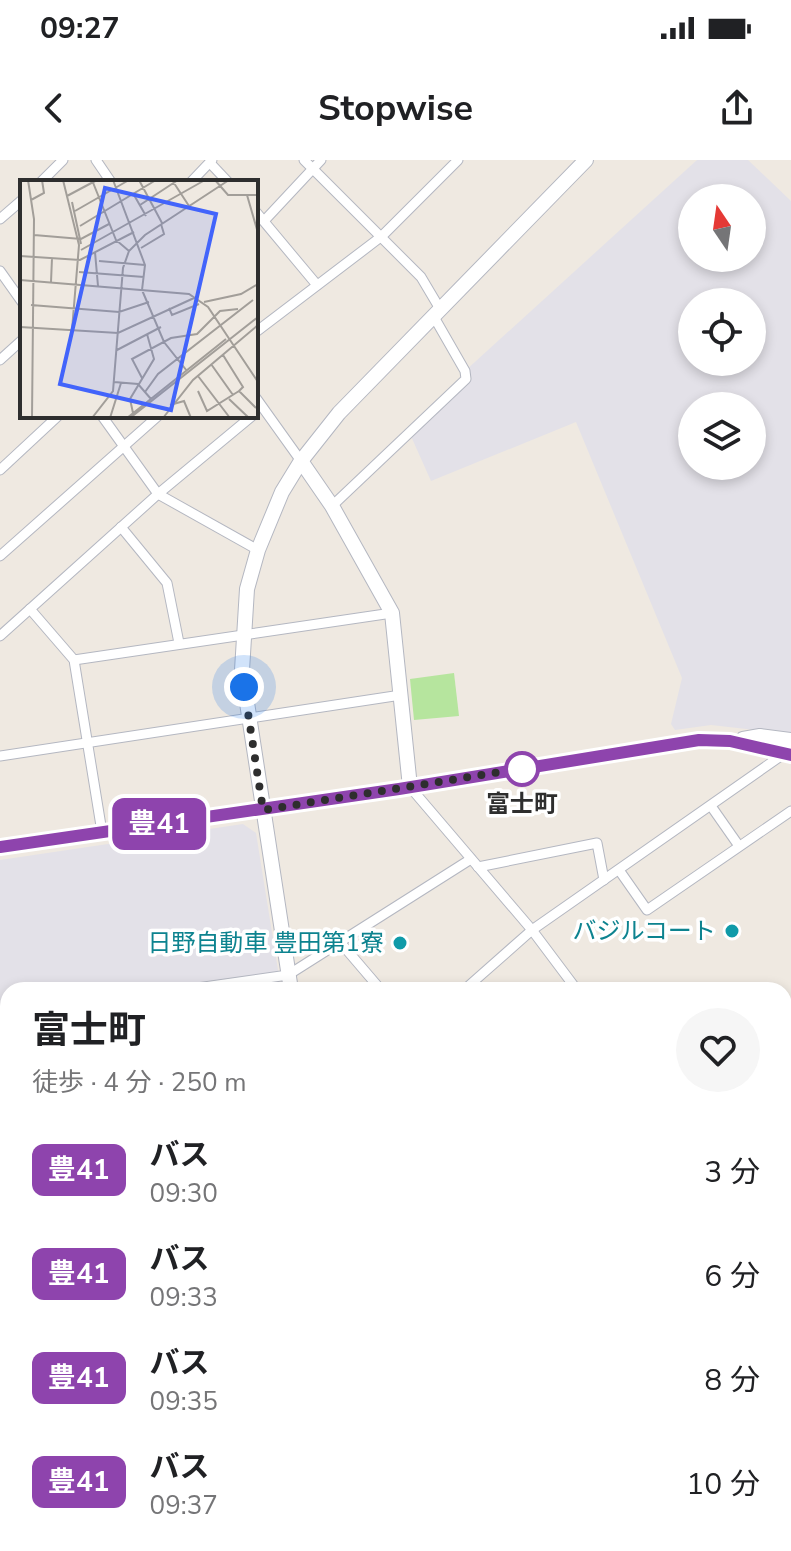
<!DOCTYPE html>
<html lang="ja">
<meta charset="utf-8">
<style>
:root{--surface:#fff;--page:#f6f6f6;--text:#202124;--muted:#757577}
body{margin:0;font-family:"Nunito Sans","Noto Sans JP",sans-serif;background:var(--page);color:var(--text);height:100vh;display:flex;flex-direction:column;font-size:30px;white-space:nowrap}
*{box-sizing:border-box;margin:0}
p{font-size:26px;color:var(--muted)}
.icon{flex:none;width:44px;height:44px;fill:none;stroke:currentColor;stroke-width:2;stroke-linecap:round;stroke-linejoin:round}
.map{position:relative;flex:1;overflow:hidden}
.sheet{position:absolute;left:0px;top:822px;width:792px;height:570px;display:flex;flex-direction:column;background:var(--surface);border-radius:24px 24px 0 0;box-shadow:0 4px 12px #0003}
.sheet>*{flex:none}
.badge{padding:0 16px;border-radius:12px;font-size:28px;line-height:52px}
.needle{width:52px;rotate:347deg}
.fabs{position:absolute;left:678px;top:24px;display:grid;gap:16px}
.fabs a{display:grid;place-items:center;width:88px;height:88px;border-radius:50%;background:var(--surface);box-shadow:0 4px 12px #0003;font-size:40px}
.you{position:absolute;width:40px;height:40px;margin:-20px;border:6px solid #fff;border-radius:50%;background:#1a73e8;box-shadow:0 0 0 12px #1a73e833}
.map>.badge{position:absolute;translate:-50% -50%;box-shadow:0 0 0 4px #fff}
.round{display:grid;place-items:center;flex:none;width:84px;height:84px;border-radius:42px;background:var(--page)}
.head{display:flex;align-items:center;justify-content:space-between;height:136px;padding:0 32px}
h1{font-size:38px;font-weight:700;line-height:60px}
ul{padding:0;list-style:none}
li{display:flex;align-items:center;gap:24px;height:104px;padding:0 32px}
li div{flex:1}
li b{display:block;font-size:30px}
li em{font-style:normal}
li .badge{min-width:88px;font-weight:700;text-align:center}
.status{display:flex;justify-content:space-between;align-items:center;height:56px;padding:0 40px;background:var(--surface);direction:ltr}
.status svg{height:22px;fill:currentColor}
header{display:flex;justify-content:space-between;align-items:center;height:104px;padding:0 32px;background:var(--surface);font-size:36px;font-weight:700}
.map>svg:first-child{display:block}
</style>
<div class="status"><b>09:27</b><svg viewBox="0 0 49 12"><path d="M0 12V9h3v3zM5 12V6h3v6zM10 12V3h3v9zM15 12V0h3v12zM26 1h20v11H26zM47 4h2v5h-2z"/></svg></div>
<header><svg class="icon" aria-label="back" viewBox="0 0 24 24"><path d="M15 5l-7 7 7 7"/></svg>Stopwise<svg class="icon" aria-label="share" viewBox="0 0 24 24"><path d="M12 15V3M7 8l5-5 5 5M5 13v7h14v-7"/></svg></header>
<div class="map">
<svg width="791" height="1391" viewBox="0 0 791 1391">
<rect width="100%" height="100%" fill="#efe9e1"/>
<g fill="#e3e1e8" fill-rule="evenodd">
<path d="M697 0H748L791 41V574L711 565 675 570 671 564 682 518 576 262 431 321 410 274 466 219 465 211ZM692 38H752V98H692ZM692 142H752V202H692ZM692 246H752V306H692Z"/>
<polygon points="243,664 256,673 279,816 183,830 8,830 8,855 0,857 0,700"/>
</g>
<polygon fill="#b6e59e" points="454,513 459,556 414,560 410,519"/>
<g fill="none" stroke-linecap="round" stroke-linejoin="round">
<g stroke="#b4b7c1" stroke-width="11">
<g id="street">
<polyline points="96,0 111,22"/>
<polyline points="304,0 421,117 440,149"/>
<polyline points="210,3 228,22"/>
<polyline points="41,22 63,0"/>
<polyline points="191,22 212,0"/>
<polyline points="256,52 317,125"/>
<polyline points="0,59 22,40"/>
<polyline points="264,61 321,0"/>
<polyline points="0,111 22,142"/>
<polyline points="256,172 382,76 458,0"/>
<polyline points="0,200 22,180"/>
<polyline points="256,238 301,301"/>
<polyline points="102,256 158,334 258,390"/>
<polyline points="0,310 58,256"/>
<polyline points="332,346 466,219 465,211 434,157"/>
<polyline points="121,367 167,423 179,483"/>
<polyline points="0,396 158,256"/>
<polyline points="30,449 74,500 102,672"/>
<polyline points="0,476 158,334 252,256"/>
<polyline points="74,500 392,453"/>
<polyline points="0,596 401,535"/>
<polyline points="410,627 532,770 577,830"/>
<polyline points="711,646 739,686"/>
<polyline points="478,707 597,683 604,720"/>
<polyline points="619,710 647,750 791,651"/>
<polyline points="340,782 381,830"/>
<polyline points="183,830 288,815 471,699"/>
<polyline points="464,830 532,770 785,593"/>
<polyline points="0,857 8,855"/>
<polyline points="784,873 791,871"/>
<polyline points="788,958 791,962"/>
<polyline points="784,1014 791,1006"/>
<polyline points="784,1068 791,1074"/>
<polyline points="784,1338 791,1322"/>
<polyline points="784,1360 791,1359"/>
<polyline points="410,1391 410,1384"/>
<polyline points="499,1391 499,1384"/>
<polyline points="763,1391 766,1384"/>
</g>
</g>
<g stroke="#b4b7c1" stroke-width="16">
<g id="secondary">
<polyline points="301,301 332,346 392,453 410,627"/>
<polyline points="743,579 760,576 791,580"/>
<polyline points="0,687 399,629 699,580 730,581 791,595"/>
<polyline points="291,830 242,510 247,429 258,390 282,332 301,301 339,253 586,0"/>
<polyline points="0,1007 8,1006"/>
<polyline points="784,1170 791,1161"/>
<polyline points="362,1391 363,1384"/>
<polyline points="604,1391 610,1384"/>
</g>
</g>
<use href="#street" stroke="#fff" stroke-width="9"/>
<use href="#secondary" stroke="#fff" stroke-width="14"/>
<g stroke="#a3a6b8" stroke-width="3">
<polyline points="784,1187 791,1179"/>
<polyline points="618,1391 624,1384"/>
</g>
</g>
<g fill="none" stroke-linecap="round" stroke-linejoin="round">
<g stroke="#fff" stroke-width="18">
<polyline id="line" points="0,687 399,629 699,580 730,581 791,595"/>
</g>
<use href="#line" stroke="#8e44ad" stroke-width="12"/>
<polyline stroke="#2e2e2e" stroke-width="8" stroke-dasharray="0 14.4" points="244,527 263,650 532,607 522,609"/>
</g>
<circle fill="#fff" stroke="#8e44ad" stroke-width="4" cx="522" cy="609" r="16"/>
<g fill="#0f9aa8" stroke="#fff" stroke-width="3">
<circle cx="732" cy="771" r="8"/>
<circle cx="400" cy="783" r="8"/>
</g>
<g text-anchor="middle" stroke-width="7" stroke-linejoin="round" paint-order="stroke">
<g font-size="24" font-weight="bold" fill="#2e2e2e" stroke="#fff">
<text x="522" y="652">富士町</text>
</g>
<g font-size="24" fill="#0d838f" stroke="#fff" text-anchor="end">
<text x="716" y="779">バジルコート</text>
<text x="384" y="791">日野自動車 豊田第1寮</text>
</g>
</g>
<g transform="translate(20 20)">
<rect width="238" height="238" fill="#efe9e1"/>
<path fill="none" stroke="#a29e99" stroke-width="2" d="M8 0 14 39 12 238M43 0 59 65 52 150M72 0 96 60 109 71M93 0 125 85 122 110 144 162 167 191M119 0 142 43M152 0 169 26M195 0 208 15H238M114 15 126 36M227 15 238 53M47 16 77 0M11 20 24 13 22 0M52 22 61 64M120 25 158 0M55 31 109 0M60 46 136 0M14 55 61 59 89 44M121 68 144 54 141 44M61 70 185 0M75 72 78 106M0 76 60 80 114 52M79 81 125 85M59 92 124 97M0 100 169 114 188 127 238 202M31 102 32 78M184 122 221 114 238 104M11 125 99 132 129 122M149 128 152 135 179 124M0 147 98 153 174 118M97 170 141 147M203 175 223 207 219 211 236 228M191 184 213 215M178 196 210 238M122 198 112 179 151 158 177 154 200 131 218 129M94 202 118 204 131 219M178 211 187 231 219 211M125 212 138 194 233 120M209 219 229 238M150 225 164 221 171 238M113 233 110 219 134 179 127 154M72 238 93 211 103 88 109 71 125 55 209 0M90 238 101 203M107 238 206 159M110 238 238 137M143 238 173 200 238 145"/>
<path fill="#4264fb" fill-opacity="0.15" stroke="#4264fb" stroke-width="4" d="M85 8 196 34 151 230 40 204Z"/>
<rect width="238" height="238" fill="none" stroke="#2e2e2e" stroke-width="4"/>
</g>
</svg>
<div class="fabs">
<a><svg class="needle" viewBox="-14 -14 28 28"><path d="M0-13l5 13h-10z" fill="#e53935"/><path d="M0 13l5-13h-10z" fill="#757577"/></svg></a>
<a><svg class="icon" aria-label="locate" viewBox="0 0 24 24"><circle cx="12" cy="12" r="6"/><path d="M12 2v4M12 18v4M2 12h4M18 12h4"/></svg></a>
<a><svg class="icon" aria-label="layers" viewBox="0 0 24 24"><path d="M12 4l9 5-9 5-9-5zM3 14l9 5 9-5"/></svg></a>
</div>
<div class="you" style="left:244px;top:527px"></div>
<b class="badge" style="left:159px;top:664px;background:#8e44ad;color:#fff">豊41</b>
<section class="sheet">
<div class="head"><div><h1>富士町</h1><p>徒歩 · 4 分 · 250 m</p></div><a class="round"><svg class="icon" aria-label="heart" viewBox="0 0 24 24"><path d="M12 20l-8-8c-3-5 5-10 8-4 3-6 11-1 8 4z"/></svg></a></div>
<ul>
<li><span class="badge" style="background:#8e44ad;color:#fff">豊41</span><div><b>バス</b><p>09:30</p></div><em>3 分</em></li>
<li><span class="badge" style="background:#8e44ad;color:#fff">豊41</span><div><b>バス</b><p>09:33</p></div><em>6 分</em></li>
<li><span class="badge" style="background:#8e44ad;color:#fff">豊41</span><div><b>バス</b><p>09:35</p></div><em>8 分</em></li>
<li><span class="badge" style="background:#8e44ad;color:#fff">豊41</span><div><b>バス</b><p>09:37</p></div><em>10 分</em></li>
</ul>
</section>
</div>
